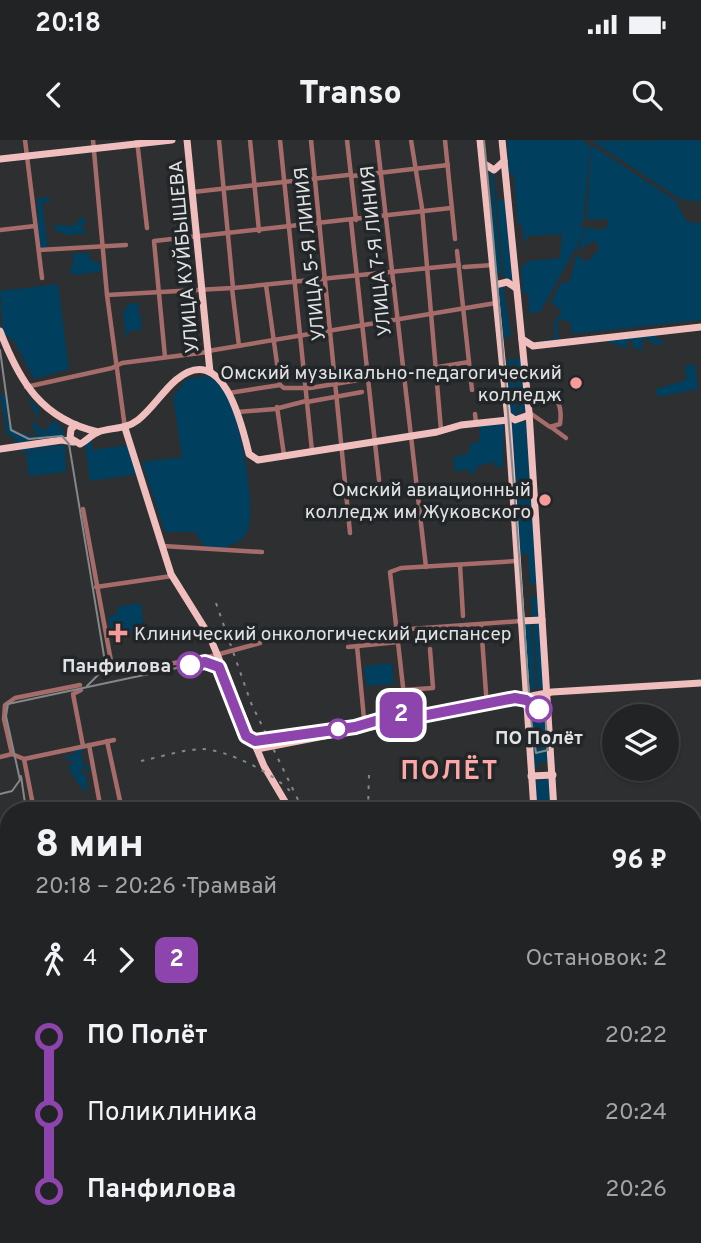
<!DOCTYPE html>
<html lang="ru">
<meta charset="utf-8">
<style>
:root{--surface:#222325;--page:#2a2b2d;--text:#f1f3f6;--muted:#a2a4a7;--line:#3f4042}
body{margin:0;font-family:Overpass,sans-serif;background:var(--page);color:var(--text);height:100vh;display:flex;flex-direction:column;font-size:26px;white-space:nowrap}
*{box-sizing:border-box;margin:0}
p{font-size:23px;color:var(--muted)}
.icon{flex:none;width:38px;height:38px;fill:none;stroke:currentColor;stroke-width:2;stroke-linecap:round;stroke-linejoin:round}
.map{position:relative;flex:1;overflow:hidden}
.details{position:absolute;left:0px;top:662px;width:702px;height:443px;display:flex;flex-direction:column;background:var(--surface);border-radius:28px 28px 0 0;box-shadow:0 2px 5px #0004,0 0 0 2px var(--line)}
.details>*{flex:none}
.badge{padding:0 14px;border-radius:10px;font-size:24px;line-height:46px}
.controls{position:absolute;left:602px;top:564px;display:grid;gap:14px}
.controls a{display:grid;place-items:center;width:77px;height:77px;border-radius:50%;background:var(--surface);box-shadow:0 2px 5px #0004,0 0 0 2px var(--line);font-size:35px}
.map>.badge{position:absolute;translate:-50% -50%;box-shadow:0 0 0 4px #fff}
.legs{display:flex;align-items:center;gap:10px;height:77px;padding:0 35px;font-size:23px}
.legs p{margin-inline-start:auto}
.overview{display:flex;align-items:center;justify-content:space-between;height:119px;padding:0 35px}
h1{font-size:38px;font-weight:800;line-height:52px}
ul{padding:0 35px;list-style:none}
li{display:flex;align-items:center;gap:24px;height:77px;font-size:26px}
li i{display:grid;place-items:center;width:10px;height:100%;margin:0 9px;background:currentColor}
li i::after{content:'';width:18px;height:18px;margin:-9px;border:5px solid;border-radius:50%;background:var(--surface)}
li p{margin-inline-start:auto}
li:first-child i{background:linear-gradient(#0000 50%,currentColor 0)}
li:last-child i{background:linear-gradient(currentColor 50%,#0000 0)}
.status{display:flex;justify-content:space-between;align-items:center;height:49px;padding:0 35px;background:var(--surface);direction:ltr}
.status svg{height:19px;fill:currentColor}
header{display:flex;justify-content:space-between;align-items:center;height:91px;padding:0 35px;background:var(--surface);font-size:32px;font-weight:800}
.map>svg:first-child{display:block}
</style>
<div class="status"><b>20:18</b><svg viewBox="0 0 49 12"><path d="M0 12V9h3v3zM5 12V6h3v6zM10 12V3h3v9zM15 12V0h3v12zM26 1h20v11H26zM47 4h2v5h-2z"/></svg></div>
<header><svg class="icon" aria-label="back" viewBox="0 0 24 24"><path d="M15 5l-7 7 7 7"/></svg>Transo<svg class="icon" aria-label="search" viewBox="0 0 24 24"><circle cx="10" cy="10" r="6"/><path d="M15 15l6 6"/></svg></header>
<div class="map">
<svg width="701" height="1103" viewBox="0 0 701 1103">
<rect width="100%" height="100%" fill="#2d2f31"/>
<g fill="#003f5d">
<polygon points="507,0 583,0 590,7 584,79 580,85 585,87 583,95 540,172 529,173 528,154 523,154 521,128 528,121 560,118 562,94 527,96 527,101 523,101 523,89 517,80 514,35 509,34"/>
<polygon points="701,0 701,62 680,59 592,1"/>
<polygon points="591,5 675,60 687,82 701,83 701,180 572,194 570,182 561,179 557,183 559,199 538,202 555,198 554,182 562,172 551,162 561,142 568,143 570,140 576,115 587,122 598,110 598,104 592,101 577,112 587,87 603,90 608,85 607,79 587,80"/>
<polygon points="490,31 493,33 502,136 496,132"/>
<polygon points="494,33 498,60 504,60 504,56 512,142 504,136"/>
<polygon points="49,57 49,62 42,63 48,109 39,110 37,59"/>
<polygon points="83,75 85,83 82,87 87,93 67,95 54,90 55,85 74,86"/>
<polygon points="89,113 90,120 101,124 100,132 72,135 70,130 74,122 72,114"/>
<polygon points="58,144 69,229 34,239 14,201 3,193 0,151"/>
<polygon points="503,145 511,195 507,198 504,198 499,147"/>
<polygon points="140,163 137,172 140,172 142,189 128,192 126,199 123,170 128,168 127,164"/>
<polygon points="659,195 654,198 663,200 663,204 655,205 649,201 648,205 649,198 643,199 642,211 632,206 632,200 628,201 626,209 604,200"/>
<polygon points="521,217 526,268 520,276 514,219"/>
<polygon points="508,219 513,219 518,278 509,273"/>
<polygon points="695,224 698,249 658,257 656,249 686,240 685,226"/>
<path d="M207 236C212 238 217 240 221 244 238 265 257 363 248 389 246 398 237 404 228 405V409L205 407 195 392H165L142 322 182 317 173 257 186 239Z"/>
<polygon points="0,255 7,255 7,281 18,294 31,293 25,296 31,296 30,302 11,305 17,300 7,294"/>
<polygon points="26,255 40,270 34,283 45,291 54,280 62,288 55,292 62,290 63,286 65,296 34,299 34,296 54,292 33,295 37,290 31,289 36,275"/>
<polygon points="527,281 539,476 532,479 531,457 537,456 536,444 530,444 528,414 518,414 510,284"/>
<polygon points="504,282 503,327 495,327 494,322 477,326 474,335 466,329 455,332 453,318 469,313 469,306 480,300 479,284"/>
<polygon points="92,299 92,310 128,305 137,334 90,341 85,304"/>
<polygon points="65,305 66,332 29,336 26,313 63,308 17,313 27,308"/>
<polygon points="141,463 144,491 112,495 108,477 118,473 117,467"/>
<polygon points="531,482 536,549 531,550 524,484"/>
<polygon points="533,482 539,484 544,548 538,549"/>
<polygon points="392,523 394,544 366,546 364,526"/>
<polygon points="533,567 546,579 549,622 536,623 540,627 535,629 529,568"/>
<polygon points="87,608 81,612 84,627 92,626 91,630 81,629 80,632 86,634 87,654 75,640 76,633 72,638 69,625 76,621 67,620 66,614 74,616 76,609"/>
<polygon points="542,638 549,638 552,670 535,670 533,644"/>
</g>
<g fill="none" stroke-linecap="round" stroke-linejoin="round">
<polyline stroke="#484a4c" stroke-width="7" stroke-dasharray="7 3.5" stroke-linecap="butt" points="0,992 9,997"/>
<g stroke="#a66c6a" stroke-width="4.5">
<polyline points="25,0 42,138"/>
<polyline points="93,0 107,155 125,288"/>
<polyline points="137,0 147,88"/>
<polyline points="219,0 233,148"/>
<polyline points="250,0 259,91"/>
<polyline points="280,0 312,311"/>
<polyline points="311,0 350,393"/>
<polyline points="347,0 356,80"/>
<polyline points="377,0 426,427"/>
<polyline points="411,0 422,68 441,290"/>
<polyline points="445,0 455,99"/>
<polyline points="352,36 448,25"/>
<polyline points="193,52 348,35"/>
<polyline points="351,81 379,340"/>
<polyline points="0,90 35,86"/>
<polyline points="39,110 126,105"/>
<polyline points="457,111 472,250"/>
<polyline points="464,127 493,125"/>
<polyline points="266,145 280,245"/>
<polyline points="232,148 239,206"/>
<polyline points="107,155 233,148 459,125"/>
<polyline points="208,211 496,163"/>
<polyline points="165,217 154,101 451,68"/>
<polyline points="26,247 112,228 122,223 208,212"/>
<polyline points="229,253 280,245 284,248 310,248 469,222"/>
<path d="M527 253 549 251C560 261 562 270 560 284L550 287 530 273"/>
<polyline points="307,262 362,252"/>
<polyline points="277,267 284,315"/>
<polyline points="237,272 275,269 306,261"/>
<polyline points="475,274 476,283"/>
<polyline points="551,287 566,298"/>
<polyline points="83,369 113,532 201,519 260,503"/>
<polyline points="163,406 262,412"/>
<polyline points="460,425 463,476"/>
<polyline points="96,447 172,436"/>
<polyline points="481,484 487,567"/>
<polyline points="396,490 521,481"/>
<polyline points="357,506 365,589"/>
<polyline points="348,507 398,502"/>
<polyline points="81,550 73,554 83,606"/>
<polyline points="403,550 433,548 430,509"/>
<polyline points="407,582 390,432 401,428 517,421"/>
<polyline points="107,601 122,670"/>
<polyline points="89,605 101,670"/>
<polyline points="0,617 12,614"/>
<polyline points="24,619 114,600"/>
<polyline points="34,670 24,619 12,614 4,579 5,565 15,558 80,545"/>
<polyline points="0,745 9,744"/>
<polyline points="693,803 701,825"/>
<polyline points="0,874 9,872"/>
<polyline points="693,926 701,921"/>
<polyline points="693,1071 701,1065"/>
<polyline points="693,1074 701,1086"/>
<polyline points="152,1096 152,1103"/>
<polyline points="501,1096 506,1103"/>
<polyline points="579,1096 583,1103"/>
<polyline points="54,1103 54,1096"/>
<polyline points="182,1103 182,1096"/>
<polyline points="213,1103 213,1096"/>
<polyline points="274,1103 274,1096"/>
<polyline points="303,1103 303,1096"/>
<polyline points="334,1103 334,1096"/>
<polyline points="364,1103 364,1096"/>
<polyline points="395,1103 395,1096"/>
<polyline points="425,1103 425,1096"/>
<polyline points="472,1103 488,1096"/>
<polyline points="532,1103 544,1096"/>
<polyline points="696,1103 701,1100"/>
</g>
<g stroke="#f0bfbd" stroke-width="7">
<polyline points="187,0 210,232"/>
<polyline points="480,0 508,280 534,670"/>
<polyline points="502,0 529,272 554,670"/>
<polyline points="0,19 172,0"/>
<polyline points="483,23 494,30 504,21"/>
<polyline points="495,145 507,142 516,148"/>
<path d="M0 191C20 243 42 279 98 292"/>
<polyline points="522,199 533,206 701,187"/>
<polyline points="508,275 515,280 529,275"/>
<path d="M76 285 71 289 70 298 80 304C86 301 91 295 98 292 112 287 125 290 138 280 153 268 162 252 176 240 223 200 242 285 249 314L258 320 437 292 461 285 508 280"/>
<polyline points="125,288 171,434 209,495 264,626 290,670"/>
<polyline points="0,309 62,300 73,302"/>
<polyline points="521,481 542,480"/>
<polyline points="257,609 552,552 701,543"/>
<polyline points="531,636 553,635"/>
<polyline points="693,764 701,765"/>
<polyline points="693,1027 701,1039"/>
<polyline points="459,1096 464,1103"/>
<polyline points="123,1103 123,1096"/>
</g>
<g stroke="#858789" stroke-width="2">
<polyline points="0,210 11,290 29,299 62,296 69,304 105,522 100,533 87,546"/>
<polyline points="21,636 26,670"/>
<path d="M0 654 12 651 20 640 6 576 8 564 205 522 215 524 222 531 246 595 252 601 355 587 389 577 422 576 515 558C527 559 535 566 545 573L548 610 536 613 529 565C529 561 529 558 529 554 516 369 502 184 484 0"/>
</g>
<g stroke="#858789" stroke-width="2" stroke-dasharray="3.5 7" stroke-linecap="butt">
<polyline points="216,463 251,563 303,670"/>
<path d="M141 621C160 617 181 610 201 609 226 609 273 633 290 651"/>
<polyline points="368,670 369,634"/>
<polyline points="0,946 9,937"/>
<polyline points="0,973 9,962"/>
<polyline points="441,1096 446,1103"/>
</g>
</g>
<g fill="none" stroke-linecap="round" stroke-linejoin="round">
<g stroke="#fff" stroke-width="16">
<polyline id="line-1" points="190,525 205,522 219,527 246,596 255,601 355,587 389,577 422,576 515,558 526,560 539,569"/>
</g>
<use href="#line-1" stroke="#8e44ad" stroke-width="10"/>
</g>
<g fill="#f59b98" stroke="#232628" stroke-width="2.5">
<circle cx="576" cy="243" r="7"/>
<circle cx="545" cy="360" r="7"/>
<path d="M114.5 482.5h7v7h7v7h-7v7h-7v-7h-7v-7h7z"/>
</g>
<g fill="#fff" stroke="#8e44ad" stroke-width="3.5">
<circle cx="190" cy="525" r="12"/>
<circle cx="539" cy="569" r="12"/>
<circle cx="338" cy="589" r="9"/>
</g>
<g text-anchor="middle" stroke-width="7" stroke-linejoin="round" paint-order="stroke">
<g font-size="19" fill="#e0e2e4" stroke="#232628">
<text transform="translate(375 111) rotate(-96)" y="7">УЛИЦА 7-Я ЛИНИЯ</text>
<text transform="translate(309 114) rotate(-96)" y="7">УЛИЦА 5-Я ЛИНИЯ</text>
<text transform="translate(183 117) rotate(-95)" y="7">УЛИЦА КУЙБЫШЕВА</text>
</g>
<g font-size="19" fill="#e0e2e4" stroke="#232628" text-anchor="end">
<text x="562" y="239">Омский музыкально-педагогический<tspan x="562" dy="22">колледж</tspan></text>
<text x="531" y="356">Омский авиационный<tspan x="531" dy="22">колледж им Жуковского</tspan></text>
<text x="134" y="500" text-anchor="start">Клинический онкологический диспансер</text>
</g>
<g font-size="19" font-weight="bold" fill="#e0e2e4" stroke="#232628" text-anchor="end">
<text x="171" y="532">Панфилова</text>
<text x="539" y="604" text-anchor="middle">ПО Полёт</text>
</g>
<g font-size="26" font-weight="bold" letter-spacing="2" fill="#fda8a5" stroke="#232628">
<text x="450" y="639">ПОЛЁТ</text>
</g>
</g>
</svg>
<div class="controls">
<a><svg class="icon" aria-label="layers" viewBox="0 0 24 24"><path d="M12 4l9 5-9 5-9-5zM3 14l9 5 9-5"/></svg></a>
</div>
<b class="badge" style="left:401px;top:575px;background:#8e44ad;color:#fff">2</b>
<section class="details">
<div class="overview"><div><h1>8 мин</h1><p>20:18 – 20:26 · Трамвай</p></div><b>96 ₽</b></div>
<div class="legs"><svg class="icon" aria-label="walk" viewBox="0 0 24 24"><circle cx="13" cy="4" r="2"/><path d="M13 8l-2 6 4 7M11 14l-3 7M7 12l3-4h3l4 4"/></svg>4<svg class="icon" aria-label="forward" viewBox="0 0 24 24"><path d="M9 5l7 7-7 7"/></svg><b class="badge" style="background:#8e44ad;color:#fff">2</b><p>Остановок: 2</p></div>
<ul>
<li><i style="color:#8e44ad"></i><b>ПО Полёт</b><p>20:22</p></li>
<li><i style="color:#8e44ad"></i><span>Поликлиника</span><p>20:24</p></li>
<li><i style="color:#8e44ad"></i><b>Панфилова</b><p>20:26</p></li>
</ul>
</section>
</div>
